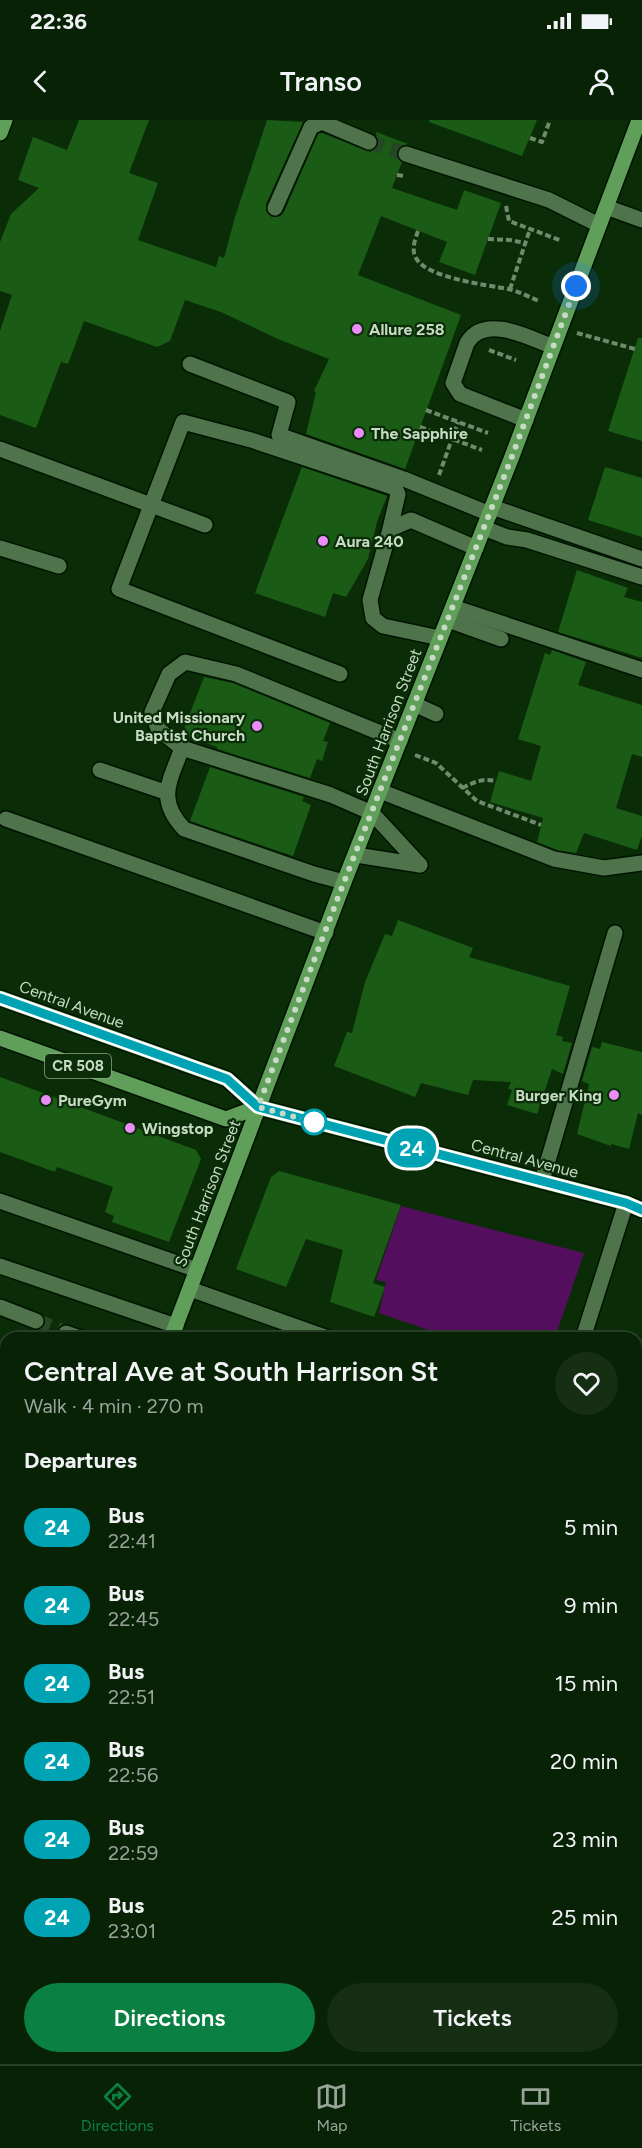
<!DOCTYPE html>
<meta charset="utf-8">
<style>
:root{--surface:#082205;--page:#162f13;--text:#f1f3f6;--muted:#98a49a;--line:#293f27;--accent:#0b8043}
body{margin:0;font-family:Figtree,sans-serif;background:var(--page);color:var(--text);height:100vh;display:flex;flex-direction:column;font-size:22px;white-space:nowrap}
*{box-sizing:border-box;margin:0}
p{font-size:20px;color:var(--muted)}
.icon{flex:none;width:33px;height:33px;fill:none;stroke:currentColor;stroke-width:2;stroke-linecap:round;stroke-linejoin:round}
.map{position:relative;flex:1;overflow:hidden}
.panel{position:absolute;left:0px;top:1212px;width:642px;height:732px;display:flex;flex-direction:column;background:var(--surface);border-radius:18px 18px 0 0;box-shadow:0 2px 4px #0004,0 0 0 2px var(--line)}
.panel>*{flex:none}
.badge{padding:0 12px;border-radius:20px;font-size:21px;line-height:39px}
.you{position:absolute;width:30px;height:30px;margin:-15px;border:4px solid #fff;border-radius:50%;background:#1a73e8;box-shadow:0 0 0 9px #1a73e833}
.map>.badge{position:absolute;translate:-50% -50%;box-shadow:0 0 0 3px #fff}
h2{padding:0 24px;font-size:22px;line-height:54px}
.round{display:grid;place-items:center;flex:none;width:63px;height:63px;border-radius:32px;background:var(--page)}
.headline{display:flex;align-items:center;justify-content:space-between;height:102px;padding:0 24px}
h1{font-size:28px;font-weight:600;line-height:45px}
.button{display:flex;gap:12px;margin-top:auto;padding:12px 24px}
.button a{flex:1;height:69px;border-radius:36px;background:var(--accent);color:#fff;font-size:24px;font-weight:600;line-height:69px;text-align:center}
.button a+a{background:var(--page);color:var(--text)}
ul{padding:0;list-style:none}
li{display:flex;align-items:center;gap:18px;height:78px;padding:0 24px}
li div{flex:1}
li b{display:block;font-size:22px}
li em{font-style:normal}
li .badge{min-width:66px;font-weight:700;text-align:center}
.status{display:flex;justify-content:space-between;align-items:center;height:42px;padding:0 30px;background:var(--surface);direction:ltr}
.status svg{height:16px;fill:currentColor}
header{display:flex;justify-content:space-between;align-items:center;height:78px;padding:0 24px;background:var(--surface);font-size:27px;font-weight:600}
.tab-bar{display:flex;justify-content:space-around;align-items:center;height:84px;border-top:2px solid var(--line);background:var(--surface);font-size:16px;color:var(--muted)}
.tab-bar a{display:grid;justify-items:center;gap:3px}
.tab-bar .on{color:var(--accent)}
.map>svg:first-child{display:block}
</style>
<div class="status"><b>22:36</b><svg viewBox="0 0 49 12"><path d="M0 12V9h3v3zM5 12V6h3v6zM10 12V3h3v9zM15 12V0h3v12zM26 1h20v11H26zM47 4h2v5h-2z"/></svg></div>
<header><svg class="icon" aria-label="back" viewBox="0 0 24 24"><path d="M15 5l-7 7 7 7"/></svg>Transo<svg class="icon" aria-label="person" viewBox="0 0 24 24"><circle cx="12" cy="8" r="4"/><path d="M4 21q1-7 8-7t8 7"/></svg></header>
<div class="map">
<svg width="642" height="1944" viewBox="0 0 642 1944">
<rect width="100%" height="100%" fill="#0a2d07"/>
<polygon fill="#530e5d" points="401,1086 584,1133 555,1218 451,1218 379,1193 386,1162 376,1160"/>
<g fill="#1a5c15">
<polygon points="79,0 149,0 129,53 158,63 138,120 216,147 219,136 224,138 235,97 267,0 303,2 266,84 267,93 272,97 280,96 284,92 318,14 322,13 370,32 375,29 378,25 376,12 408,24 400,26 397,30 397,37 402,42 392,68 457,90 464,70 501,83 475,155 439,142 447,122 381,96 358,155 461,195 405,349 306,314 316,272 314,271 329,239 278,219 221,192 185,180 170,221 157,227 84,201 68,244 61,242 36,308 0,295 0,211 12,175 0,171 0,122 11,94 39,68 18,60 33,17 67,30"/>
<polygon points="429,0 537,0 522,36 429,2"/>
<polygon points="638,218 642,218 642,321 608,311"/>
<polygon points="302,347 387,376 377,402 368,439 346,477 333,473 325,497 255,473"/>
<polygon points="605,347 642,358 642,417 588,400"/>
<polygon points="577,450 628,468 624,477 642,482 642,538 558,512"/>
<polygon points="552,530 586,542 578,565 642,585 642,637 632,634 616,688 642,696 642,716 637,730 584,713 576,733 557,730 537,722 543,698 490,682 499,651 531,661 541,626 518,619 545,533 550,535"/>
<polygon points="204,557 233,563 330,603 323,621 328,622 322,641 317,639 310,658 217,629 217,627 182,614"/>
<polygon points="210,647 304,677 302,681 311,685 293,736 190,701"/>
<polygon points="398,800 473,828 469,837 570,866 556,915 563,917 562,921 572,923 563,954 552,949 537,994 507,985 512,970 508,969 511,962 473,960 468,975 421,963 415,977 334,946 347,912 352,913 365,862 385,814 392,816"/>
<polygon points="602,922 642,932 642,995 638,993 629,1029 611,1024 611,1026 577,1014 589,964 582,961 592,927 600,929"/>
<polygon points="0,957 196,1030 201,1039 169,1122 112,1102 114,1096 105,1092 113,1067 57,1047 55,1052 0,1032"/>
<polygon points="279,1051 401,1085 373,1163 385,1167 374,1197 330,1182 343,1130 306,1119 286,1167 236,1149 271,1057"/>
</g>
<g fill="none" stroke-linecap="round" stroke-linejoin="round">
<g stroke="#264723" stroke-width="15" stroke-dasharray="15 8" stroke-linecap="butt">
<polyline points="369,22 406,34"/>
<polyline points="36,1201 66,1213"/>
<polyline points="0,1343 6,1345"/>
</g>
<g stroke="#001300" stroke-width="18">
<g id="minor">
<polyline points="406,34 549,80 599,105"/>
<polyline points="606,87 642,100"/>
<polyline points="275,88 311,7 322,2 369,22"/>
<polyline points="190,244 288,282 279,315 404,359 490,394"/>
<path d="M526 300 460 274 453 263 467 223C484 193 530 218 553 227"/>
<polyline points="0,329 205,405"/>
<polyline points="492,387 642,439"/>
<polyline points="484,408 507,417 527,420 642,457"/>
<polyline points="0,428 59,446"/>
<polyline points="453,487 642,550"/>
<polyline points="448,500 501,519"/>
<polyline points="440,518 383,506 373,498 370,480 390,409 411,400 476,428"/>
<polyline points="340,554 119,469 183,302 251,320 395,368 398,374 390,409"/>
<polyline points="414,584 436,594"/>
<polyline points="400,621 236,554 185,542 169,554 152,592 158,609 182,628 331,675 372,693 420,745"/>
<path d="M182 628C170 661 156 679 184 709L314 754 344 762"/>
<polyline points="100,650 165,672"/>
<polyline points="380,671 554,739 604,748 642,743"/>
<polyline points="6,699 326,813"/>
<polyline points="356,735 420,745"/>
<polyline points="542,1061 615,813"/>
<polyline points="0,1081 197,1150"/>
<polyline points="0,1146 176,1206"/>
<polyline points="190,1169 328,1218"/>
<polyline points="0,1187 36,1201"/>
<polyline points="66,1213 80,1218"/>
<polyline points="583,1218 626,1083"/>
<polyline points="636,1279 642,1263"/>
<polyline points="0,1443 6,1445"/>
<polyline points="0,1552 6,1554"/>
<polyline points="636,1617 642,1619"/>
<polyline points="636,1862 642,1863"/>
<polyline points="0,1898 6,1900"/>
<polyline points="107,1938 122,1944"/>
<polyline points="215,1938 230,1944"/>
<polyline points="333,1938 336,1944"/>
<polyline points="384,1944 387,1938"/>
<polyline points="557,1944 560,1938"/>
</g>
</g>
<g stroke="#001300" stroke-width="18">
<g id="major">
<polyline points="0,13 5,0"/>
<polyline points="0,878 227,959 258,987 626,1083 642,1090"/>
<polyline points="0,918 226,999 258,987"/>
<polyline points="171,1218 344,762 511,339 639,0"/>
<polyline points="0,1672 6,1656"/>
</g>
</g>
<g stroke="#6f8a6d" stroke-width="4" stroke-dasharray="6 3" stroke-linecap="butt">
<polyline points="530,18 542,22 550,0"/>
<polyline points="397,55 406,56"/>
<polyline points="506,86 509,101 562,121"/>
<path d="M418 111C415 120 411 129 416 138 426 158 488 165 508 169 518 171 529 177 539 181"/>
<polyline points="488,119 510,120 525,123"/>
<polyline points="510,169 530,109"/>
<polyline points="577,213 635,229"/>
<polyline points="489,230 516,240"/>
<polyline points="426,290 488,313"/>
<polyline points="420,307 482,330"/>
<polyline points="439,355 458,302"/>
<polyline points="415,635 436,643 477,681 541,705"/>
<path d="M462 668C475 662 482 658 496 661"/>
</g>
<use href="#minor" stroke="#4f734b" stroke-width="15"/>
<use href="#major" stroke="#609f59" stroke-width="15"/>
</g>
<g fill="none" stroke-linecap="round" stroke-linejoin="round">
<g stroke="#fff" stroke-width="14">
<polyline id="line" points="0,878 227,959 258,987 626,1083 642,1090"/>
</g>
<use href="#line" stroke="#00a3b4" stroke-width="9"/>
<polyline stroke="#c6dac4" stroke-width="6" stroke-dasharray="0 10.8" points="314,1002 258,987 344,762 511,339 576,166"/>
</g>
<g fill="#ec8cfb" stroke="#0a2d07" stroke-width="2">
<circle cx="357" cy="209" r="6"/>
<circle cx="359" cy="313" r="6"/>
<circle cx="323" cy="421" r="6"/>
<circle cx="257" cy="606" r="6"/>
<circle cx="614" cy="975" r="6"/>
<circle cx="46" cy="980" r="6"/>
<circle cx="130" cy="1008" r="6"/>
</g>
<circle fill="#fff" stroke="#00a3b4" stroke-width="3" cx="314" cy="1002" r="12"/>
<g text-anchor="middle" stroke-width="4.5" stroke-linejoin="round" paint-order="stroke">
<rect fill="#0a2d07" stroke="#8ea68b" stroke-width="1.5" x="45" y="934" width="66" height="24" rx="4.5"/>
<g font-size="15" font-weight="bold" fill="#c6dac4">
<text x="78" y="951">CR 508</text>
</g>
<g font-size="16" font-weight="bold" fill="#c6dac4" stroke="#0a2d07" text-anchor="start">
<text x="369" y="215">Allure 258</text>
<text x="371" y="319">The Sapphire</text>
<text x="335" y="427">Aura 240</text>
<text x="245" y="603" text-anchor="end">United Missionary<tspan x="245" dy="18">Baptist Church</tspan></text>
<text x="602" y="981" text-anchor="end">Burger King</text>
<text x="58" y="986">PureGym</text>
<text x="142" y="1014">Wingstop</text>
</g>
<g font-size="16" fill="#c6dac4" stroke="#0a2d07">
<text transform="translate(388 602) rotate(-69)" y="6">South Harrison Street</text>
<text transform="translate(72 884) rotate(20)" y="6">Central Avenue</text>
<text transform="translate(525 1038) rotate(15)" y="6">Central Avenue</text>
<text transform="translate(207 1073) rotate(-69)" y="6">South Harrison Street</text>
</g>
</g>
</svg>
<div class="you" style="left:576px;top:166px"></div>
<b class="badge" style="left:412px;top:1028px;background:#00a3b4;color:#fff">24</b>
<section class="panel">
<div class="headline"><div><h1>Central Ave at South Harrison St</h1><p>Walk · 4 min · 270 m</p></div><a class="round"><svg class="icon" aria-label="heart" viewBox="0 0 24 24"><path d="M12 20l-8-8c-3-5 5-10 8-4 3-6 11-1 8 4z"/></svg></a></div>
<h2>Departures</h2>
<ul>
<li><span class="badge" style="background:#00a3b4;color:#fff">24</span><div><b>Bus</b><p>22:41</p></div><em>5 min</em></li>
<li><span class="badge" style="background:#00a3b4;color:#fff">24</span><div><b>Bus</b><p>22:45</p></div><em>9 min</em></li>
<li><span class="badge" style="background:#00a3b4;color:#fff">24</span><div><b>Bus</b><p>22:51</p></div><em>15 min</em></li>
<li><span class="badge" style="background:#00a3b4;color:#fff">24</span><div><b>Bus</b><p>22:56</p></div><em>20 min</em></li>
<li><span class="badge" style="background:#00a3b4;color:#fff">24</span><div><b>Bus</b><p>22:59</p></div><em>23 min</em></li>
<li><span class="badge" style="background:#00a3b4;color:#fff">24</span><div><b>Bus</b><p>23:01</p></div><em>25 min</em></li>
</ul>
<div class="button"><a>Directions</a><a>Tickets</a></div>
</section>
</div>
<nav class="tab-bar">
<a class="on"><svg class="icon" aria-label="directions" viewBox="0 0 24 24"><path d="M12 3l9 9-9 9-9-9zM9 14v-3h6M13 9l2 2-2 2"/></svg>Directions</a>
<a><svg class="icon" aria-label="map" viewBox="0 0 24 24"><path d="M3 6l6-2 6 2 6-2v14l-6 2-6-2-6 2zM9 4v14M15 6v14"/></svg>Map</a>
<a><svg class="icon" aria-label="tickets" viewBox="0 0 24 24"><path d="M3 7h18v10H3zM15 7v10"/></svg>Tickets</a>
</nav>
